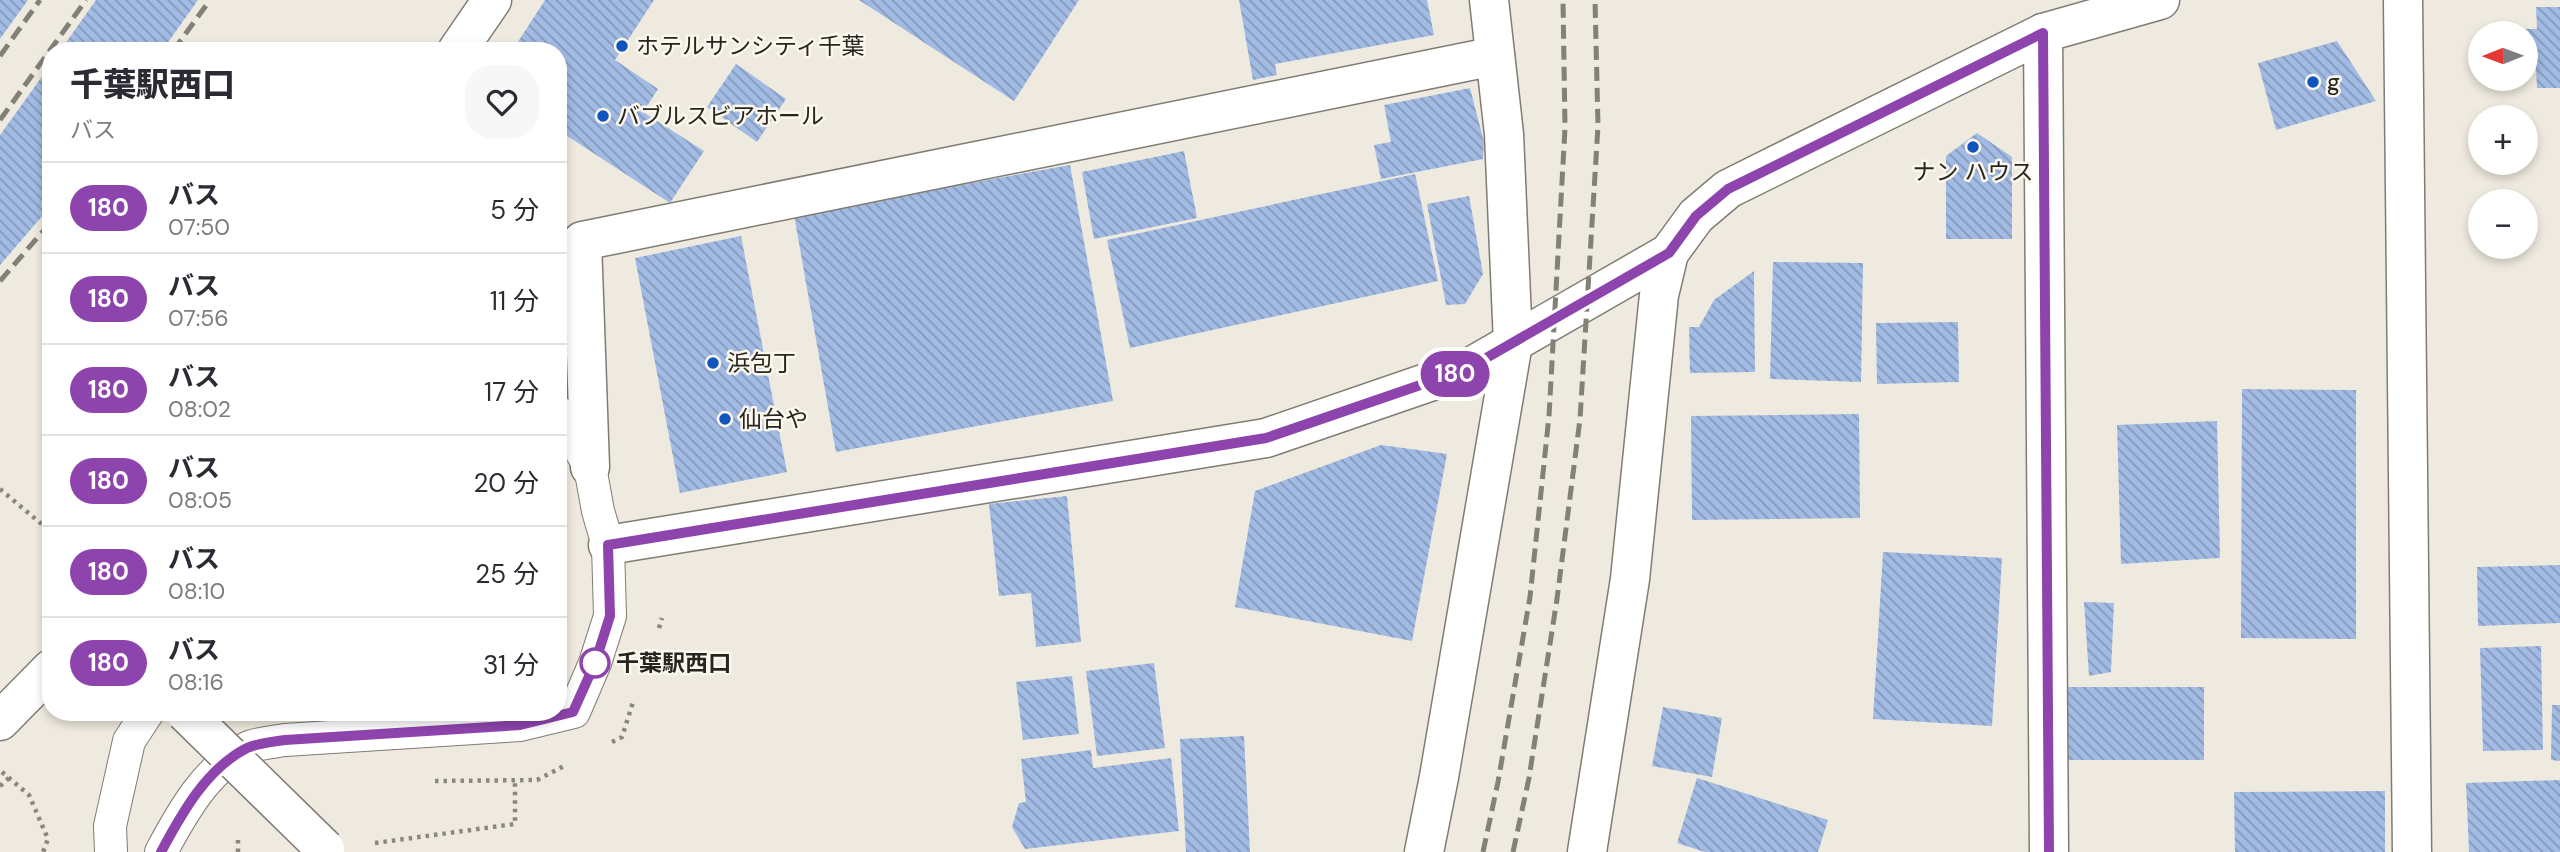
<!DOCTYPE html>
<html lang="ja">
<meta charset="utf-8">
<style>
:root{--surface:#fff;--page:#f7f7f7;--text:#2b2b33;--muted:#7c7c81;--line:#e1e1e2}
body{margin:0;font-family:"DM Sans","Noto Sans JP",sans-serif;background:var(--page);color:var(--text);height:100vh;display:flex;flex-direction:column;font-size:26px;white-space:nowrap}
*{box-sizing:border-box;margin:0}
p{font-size:23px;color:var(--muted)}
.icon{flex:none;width:38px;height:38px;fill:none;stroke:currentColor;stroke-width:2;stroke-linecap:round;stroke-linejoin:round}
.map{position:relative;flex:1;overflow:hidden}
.drawer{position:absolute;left:42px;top:42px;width:525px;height:679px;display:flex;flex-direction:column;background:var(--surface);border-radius:28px;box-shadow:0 4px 10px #0003}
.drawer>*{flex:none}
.badge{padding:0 14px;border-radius:23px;font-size:24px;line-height:46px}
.needle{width:46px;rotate:269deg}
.controls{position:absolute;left:2468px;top:21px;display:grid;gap:14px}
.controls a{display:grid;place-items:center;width:70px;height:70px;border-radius:50%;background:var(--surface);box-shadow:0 4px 10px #0003;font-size:35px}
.map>.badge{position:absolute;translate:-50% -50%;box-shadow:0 0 0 4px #fff}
.round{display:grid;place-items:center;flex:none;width:74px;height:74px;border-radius:28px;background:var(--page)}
.head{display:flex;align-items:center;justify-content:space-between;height:119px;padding:0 28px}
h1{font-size:33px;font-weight:800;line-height:52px}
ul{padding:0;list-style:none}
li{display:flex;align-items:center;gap:21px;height:91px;padding:0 28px;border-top:2px solid var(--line)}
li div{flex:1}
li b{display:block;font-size:26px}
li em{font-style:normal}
li .badge{min-width:77px;font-weight:700;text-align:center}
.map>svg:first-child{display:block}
</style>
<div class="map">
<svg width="2560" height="852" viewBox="0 0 2560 852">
<defs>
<pattern id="building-back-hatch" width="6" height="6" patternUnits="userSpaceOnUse" patternTransform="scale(1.75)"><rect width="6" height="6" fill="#a2bbe4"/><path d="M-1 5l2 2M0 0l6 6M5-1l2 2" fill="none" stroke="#8498b8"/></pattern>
</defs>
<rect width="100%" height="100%" fill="#efeadf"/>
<g fill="url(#building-back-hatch)">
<polygon points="0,0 28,0 0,39"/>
<polygon points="96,0 198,0 162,51 60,51"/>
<polygon points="545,0 654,0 615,60 658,89 643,112 704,151 670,203 558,130 558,51 512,51"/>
<polygon points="859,0 1079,0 1014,101"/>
<polygon points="1239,0 1427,0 1434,35 1275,64 1277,75 1253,80"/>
<polygon points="2536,7 2560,7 2560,88 2537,88 2536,69 2525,69 2525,29 2537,29"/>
<polygon points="2337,41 2376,101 2276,130 2258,63"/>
<polygon points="51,64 51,206 0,265 0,135"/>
<polygon points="736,64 786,99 757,142 707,107"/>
<polygon points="1470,88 1484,142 1483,159 1381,179 1374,145 1391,142 1384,105"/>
<polygon points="1977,133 2012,157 2012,239 1946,239 1946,156"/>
<polygon points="1184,151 1197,218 1094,239 1082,172"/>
<polygon points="1070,165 1113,401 836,452 794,215"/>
<polygon points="1415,174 1438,281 1130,348 1107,240"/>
<polygon points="1469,196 1483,274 1465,304 1446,305 1427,204"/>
<polygon points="741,236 787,472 680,493 635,258"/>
<polygon points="1773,262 1863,263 1861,382 1770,379"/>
<polygon points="1754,271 1755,372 1690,373 1689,327 1699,327 1714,300"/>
<polygon points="1958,322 1959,382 1877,384 1876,323"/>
<polygon points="2242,389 2356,390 2356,639 2241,638"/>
<polygon points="1859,414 1860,518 1692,520 1691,416"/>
<polygon points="2217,421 2220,558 2121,564 2117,425"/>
<polygon points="1381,445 1447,454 1412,641 1235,607 1255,491"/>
<polygon points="1067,496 1081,642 1036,647 1031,593 999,596 989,504"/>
<polygon points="1883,552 2002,558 1992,726 1873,719"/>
<polygon points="2560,565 2560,623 2478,626 2477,567"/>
<polygon points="2084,602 2114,603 2111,672 2089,676"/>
<polygon points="2541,646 2543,750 2483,751 2480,648"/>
<polygon points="1154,663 1165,748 1097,756 1086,671"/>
<polygon points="1072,676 1079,734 1023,740 1016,682"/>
<polygon points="2066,687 2204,687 2204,760 2067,760"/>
<polygon points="2552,705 2560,705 2560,761 2551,760"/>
<polygon points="1663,707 1722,718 1712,777 1652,766"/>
<polygon points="1244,736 1250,852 1186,852 1180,739"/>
<polygon points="1091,750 1093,768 1171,758 1179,831 1025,849 1012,827 1019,803 1026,802 1021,759"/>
<polygon points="1697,778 1828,820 1818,852 1705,852 1677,843"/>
<polygon points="2560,780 2560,852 2469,852 2466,783"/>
<polygon points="2385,791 2385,852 2235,852 2234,792"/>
</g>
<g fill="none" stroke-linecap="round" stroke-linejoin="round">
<g stroke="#807c72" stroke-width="34">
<g id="lane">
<polyline points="111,852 110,826 129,741 148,712"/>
<path d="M161 852C182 813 206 769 247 748 258 743 273 742 285 740L520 725 574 712 595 663 610 616 608 545 598 511 590 467 558 412"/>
</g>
</g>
<g stroke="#807c72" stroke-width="41">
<g id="street">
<polyline points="2403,0 2412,852"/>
<polyline points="2043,33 2049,852"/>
<polyline points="590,467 582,241 1495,56"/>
<polyline points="608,545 1266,438 1467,369 1669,253"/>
<polyline points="0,721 51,669"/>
<polyline points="1424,852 1439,777 1513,343 1504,134 1489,0"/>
</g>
</g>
<g stroke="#807c72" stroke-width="41">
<g id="secondary">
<polyline points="457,51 492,0"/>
<polyline points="1587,852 1630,579 1659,295 1669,253 1696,216 1728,189 2043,33 2160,0"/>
</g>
</g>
<g stroke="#8b8780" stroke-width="4.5" stroke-dasharray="3.5 5" stroke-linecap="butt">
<polyline points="0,489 51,532"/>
<polyline points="659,628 662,618"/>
<polyline points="612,742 622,737 634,699"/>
<polyline points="2,772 29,795 48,839 43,852"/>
<polyline points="435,781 537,780 566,765"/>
<polyline points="0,786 9,778"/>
<polyline points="375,843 515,824 515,780"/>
<polyline points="238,852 238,835"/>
</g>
<use href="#lane" stroke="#fff" stroke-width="32"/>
<use href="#street" stroke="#fff" stroke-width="38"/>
<use href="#secondary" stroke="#fff" stroke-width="38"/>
<g stroke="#838078" stroke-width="5" stroke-dasharray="14 7" stroke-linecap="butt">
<polyline points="173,51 210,0"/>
<polyline points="0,56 40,0"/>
<polyline points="0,120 86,0"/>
<polyline points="0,281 51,222"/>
<polyline points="1483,852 1498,782 1530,597 1549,416 1565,128 1563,0"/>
<polyline points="1513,852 1529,778 1557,599 1580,419 1598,126 1595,0"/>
</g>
<g stroke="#807c72" stroke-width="41" stroke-linecap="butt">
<polyline id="street-bridge" points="185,712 325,849"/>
</g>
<use href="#street-bridge" stroke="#fff" stroke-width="38"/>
</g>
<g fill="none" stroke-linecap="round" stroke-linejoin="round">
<g stroke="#fff" stroke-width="16">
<path id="line" d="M161 852C182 813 206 769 247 748 258 743 273 742 285 740L520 725 573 712 595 663 610 616 608 545 1266 438 1467 369 1669 253 1696 216 1728 189 2043 33 2049 852"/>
</g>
<use href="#line" stroke="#8e44ad" stroke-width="10"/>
</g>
<g fill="#1054be" stroke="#fcf7ec" stroke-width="2.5">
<circle cx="622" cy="46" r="7"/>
<circle cx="2313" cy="82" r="7"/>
<circle cx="603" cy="116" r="7"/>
<circle cx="1973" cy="147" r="7"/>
<circle cx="713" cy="363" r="7"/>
<circle cx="725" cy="419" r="7"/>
</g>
<circle fill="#fff" stroke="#8e44ad" stroke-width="3.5" cx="595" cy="663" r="14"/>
<g text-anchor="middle" stroke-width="5" stroke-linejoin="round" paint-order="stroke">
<g font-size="23" fill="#272521" stroke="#fcf7ec" text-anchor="start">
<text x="636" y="54">ホテルサンシティ千葉</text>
<text x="2327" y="90">g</text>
<text x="617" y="124">バブルスビアホール</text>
<text x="1973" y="180" text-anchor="middle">ナン ハウス</text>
<text x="727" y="371">浜包丁</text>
<text x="739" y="427">仙台や</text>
</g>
<g font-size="23" font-weight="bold" fill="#272521" stroke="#fcf7ec" text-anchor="start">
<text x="616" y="671">千葉駅西口</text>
</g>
</g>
</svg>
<div class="controls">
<a><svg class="needle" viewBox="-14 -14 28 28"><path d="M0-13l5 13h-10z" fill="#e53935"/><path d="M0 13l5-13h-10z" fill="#7c7c81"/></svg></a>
<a>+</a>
<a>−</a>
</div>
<b class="badge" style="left:1455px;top:374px;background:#8e44ad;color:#fff">180</b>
<section class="drawer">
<div class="head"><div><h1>千葉駅西口</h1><p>バス</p></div><a class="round"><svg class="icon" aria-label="heart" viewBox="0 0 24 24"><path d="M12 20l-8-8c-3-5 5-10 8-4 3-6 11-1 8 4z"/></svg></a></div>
<ul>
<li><span class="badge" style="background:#8e44ad;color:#fff">180</span><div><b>バス</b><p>07:50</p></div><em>5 分</em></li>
<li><span class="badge" style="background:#8e44ad;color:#fff">180</span><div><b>バス</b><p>07:56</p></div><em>11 分</em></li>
<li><span class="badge" style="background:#8e44ad;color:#fff">180</span><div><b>バス</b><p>08:02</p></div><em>17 分</em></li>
<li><span class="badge" style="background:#8e44ad;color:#fff">180</span><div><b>バス</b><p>08:05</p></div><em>20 分</em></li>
<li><span class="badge" style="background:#8e44ad;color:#fff">180</span><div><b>バス</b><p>08:10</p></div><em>25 分</em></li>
<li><span class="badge" style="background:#8e44ad;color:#fff">180</span><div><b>バス</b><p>08:16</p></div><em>31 分</em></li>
</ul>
</section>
</div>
